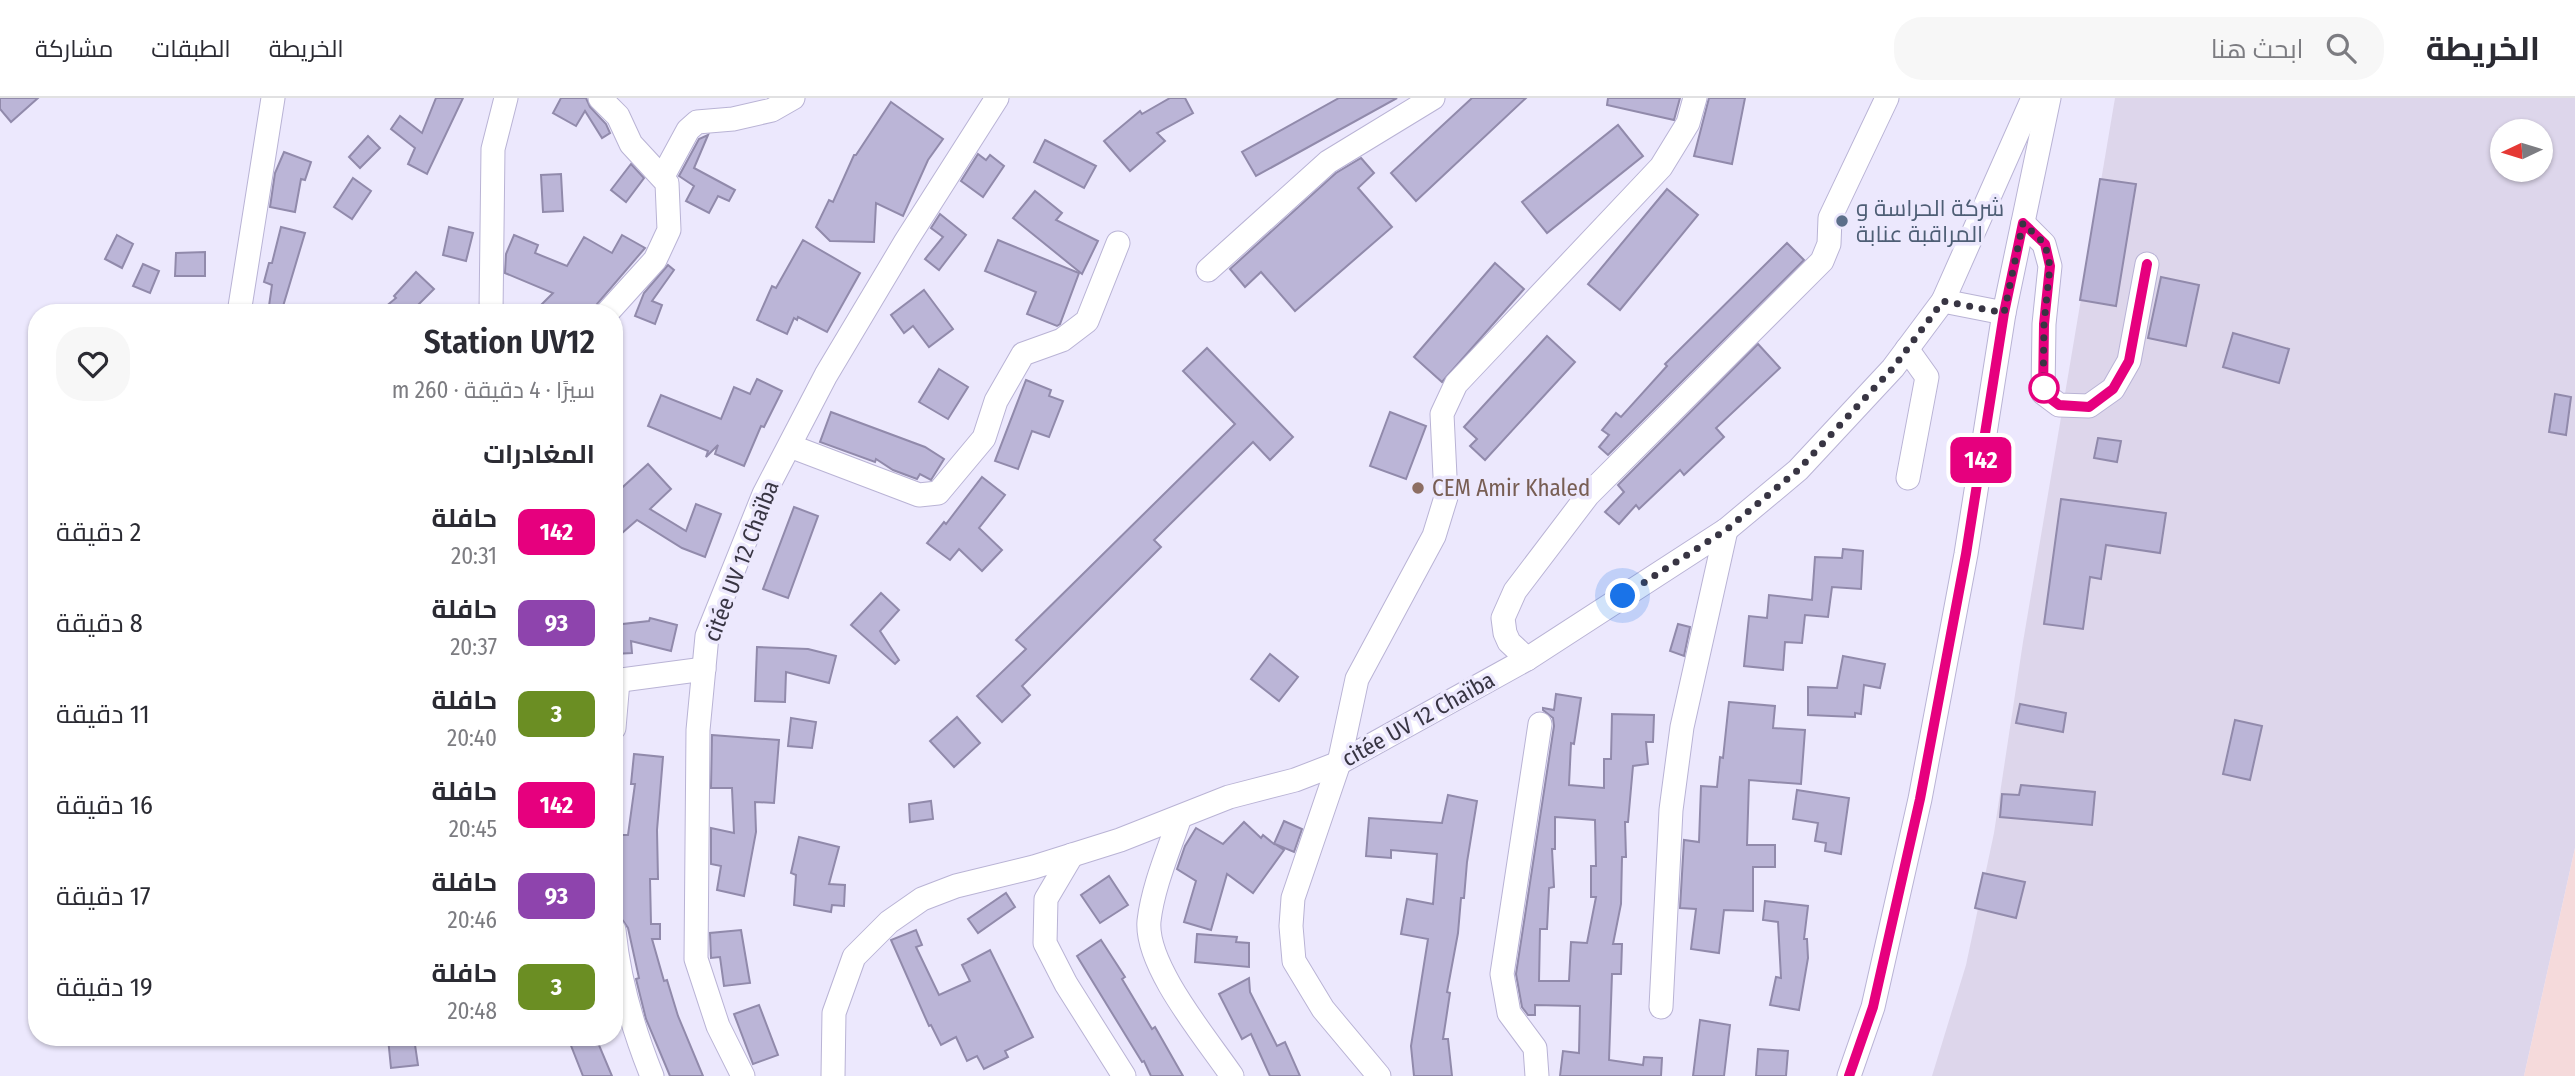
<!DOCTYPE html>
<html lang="ar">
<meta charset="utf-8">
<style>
:root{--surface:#fff;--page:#f7f7f7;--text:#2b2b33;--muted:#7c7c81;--line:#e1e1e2}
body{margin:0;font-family:"Fira Sans Condensed",Cairo,sans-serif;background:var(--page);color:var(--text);direction:rtl;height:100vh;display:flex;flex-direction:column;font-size:26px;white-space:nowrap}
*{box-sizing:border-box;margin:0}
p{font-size:23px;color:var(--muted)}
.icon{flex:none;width:38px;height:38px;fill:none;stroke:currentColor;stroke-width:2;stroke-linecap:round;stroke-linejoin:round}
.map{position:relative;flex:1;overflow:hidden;direction:ltr}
.drawer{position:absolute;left:28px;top:206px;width:595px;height:742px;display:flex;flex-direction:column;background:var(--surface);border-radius:28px;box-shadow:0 2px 5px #0004;direction:rtl}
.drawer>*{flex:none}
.badge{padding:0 14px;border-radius:10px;font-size:24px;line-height:46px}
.needle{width:46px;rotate:266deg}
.fabs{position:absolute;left:2490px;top:21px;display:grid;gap:14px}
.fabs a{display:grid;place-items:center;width:63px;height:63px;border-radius:50%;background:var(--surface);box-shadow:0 2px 5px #0004;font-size:35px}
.you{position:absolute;width:35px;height:35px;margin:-18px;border:5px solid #fff;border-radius:50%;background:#1a73e8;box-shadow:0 0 0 10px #1a73e833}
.map>.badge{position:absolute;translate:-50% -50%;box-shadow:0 0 0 4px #fff}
h2{padding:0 28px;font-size:26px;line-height:63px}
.round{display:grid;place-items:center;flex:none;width:74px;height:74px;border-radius:28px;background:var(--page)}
.overview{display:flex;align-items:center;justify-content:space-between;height:119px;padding:0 28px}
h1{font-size:33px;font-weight:600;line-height:52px}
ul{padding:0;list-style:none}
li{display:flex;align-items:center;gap:21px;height:91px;padding:0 28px}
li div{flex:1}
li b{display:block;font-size:26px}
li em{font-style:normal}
li .badge{min-width:77px;font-weight:700;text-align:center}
header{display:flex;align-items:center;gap:42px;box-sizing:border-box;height:98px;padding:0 35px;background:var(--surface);border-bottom:2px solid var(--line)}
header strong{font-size:33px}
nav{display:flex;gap:38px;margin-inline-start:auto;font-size:24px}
.search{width:490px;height:63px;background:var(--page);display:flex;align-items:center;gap:18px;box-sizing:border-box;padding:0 24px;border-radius:28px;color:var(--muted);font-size:26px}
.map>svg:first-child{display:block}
</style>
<header>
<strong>الخريطة</strong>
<div class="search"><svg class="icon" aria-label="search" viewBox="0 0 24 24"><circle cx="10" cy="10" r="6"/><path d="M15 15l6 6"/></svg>ابحث هنا</div>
<nav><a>الخريطة</a><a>الطبقات</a><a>مشاركة</a></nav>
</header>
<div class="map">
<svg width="2575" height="978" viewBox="0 0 2575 978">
<rect width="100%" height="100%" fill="#ece8fd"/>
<path fill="#ddd6eb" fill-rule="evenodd" d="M2115 0H2575V750L2524 978H1932L1966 867 1994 735 2023 544ZM2502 33H2541V72H2502Z"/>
<polygon fill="#f5dadb" points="2575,750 2575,978 2524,978"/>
<g fill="#bbb5d7" stroke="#918aab" stroke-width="2" fill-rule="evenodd">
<polygon points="0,0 38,0 11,24 0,11"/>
<polygon points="436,0 463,0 427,76 408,66 415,50 391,31 400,18 422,35"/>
<polygon points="561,0 586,0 590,9 606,26 610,35 602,40 585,13 576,28 553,15"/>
<polygon points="1170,0 1185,0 1193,15 1157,35 1165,43 1130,73 1104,43 1140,13 1142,16"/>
<polygon points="1339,0 1397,0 1256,78 1242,54"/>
<polygon points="1472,0 1526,0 1416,103 1391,75"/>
<polygon points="1608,0 1680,0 1674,22 1607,7"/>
<polygon points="1709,0 1745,0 1732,66 1694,58"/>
<polygon points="891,4 943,41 928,62 903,118 876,105 874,144 830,143 816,129 829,102 833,104 854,57 856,57"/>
<polygon points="1618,27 1643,58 1547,135 1522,104"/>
<polygon points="708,37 694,70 735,92 729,103 718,98 709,115 686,103 694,88 679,78 699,41"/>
<polygon points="368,38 380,50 360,70 349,59"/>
<polygon points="1045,42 1096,68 1084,90 1034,64"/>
<polygon points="284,54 311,64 305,82 301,81 295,114 270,109 275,75"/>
<polygon points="978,56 986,62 990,57 1004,68 983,99 961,83"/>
<polygon points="1361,60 1374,75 1358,90 1392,129 1295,213 1261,174 1245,189 1230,171 1336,75"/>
<polygon points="631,66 644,80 626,104 611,92"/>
<polygon points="561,76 563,113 543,114 541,77"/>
<polygon points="353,80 371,93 352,121 334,109"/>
<polygon points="2100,81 2136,86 2116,208 2080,202"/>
<polygon points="1667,91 1698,117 1620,212 1588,186"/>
<polygon points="1035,93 1062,115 1056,122 1098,143 1082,176 1013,120"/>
<polygon points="940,116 966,137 939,172 925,161 943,139 931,130"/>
<polygon points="281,129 305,135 281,215 268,215 272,187 264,184 269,165 272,165"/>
<polygon points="449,129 473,135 466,163 443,157"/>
<polygon points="117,137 133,146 122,170 105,161"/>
<polygon points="514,137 538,147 535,155 567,168 584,139 612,155 622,137 645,150 597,206 593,215 533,215 553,195 505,175 506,156"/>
<polygon points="803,142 860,175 827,234 798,219 797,222 794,220 787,236 757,222 772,188 776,190"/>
<polygon points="998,142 1079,175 1060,226 1057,228 1027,216 1036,194 985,173"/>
<polygon points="1787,145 1804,162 1608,357 1599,349 1609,337 1602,332 1616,315 1621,319 1667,268 1665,266"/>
<polygon points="205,154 205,178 175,178 176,155"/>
<polygon points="1495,165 1524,191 1442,284 1414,259"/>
<polygon points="143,166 159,173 150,195 133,188"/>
<polygon points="668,167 674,172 652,203 662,207 655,226 635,218 644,195"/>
<polygon points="416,174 434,191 410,215 378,215 396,200 394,198"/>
<polygon points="2161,179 2199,187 2186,248 2148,240"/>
<polygon points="924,192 953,231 929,249 913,228 904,235 891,217"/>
<polygon points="2233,235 2289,251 2279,285 2223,269"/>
<polygon points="1547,238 1575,264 1485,362 1470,348 1477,341 1464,329"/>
<polygon points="1758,246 1780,270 1716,330 1724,339 1684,377 1680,372 1639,411 1636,407 1619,426 1605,414 1624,394 1618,387"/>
<polygon points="1207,250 1293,339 1270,362 1253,344 1154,442 1161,449 1022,588 1030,597 1002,624 977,598 1026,551 1016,542 1235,326 1183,273"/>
<polygon points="939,271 968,289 948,321 919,304"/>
<polygon points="757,281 782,293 764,329 761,328 744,368 715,356 718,347 706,359 708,353 648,328 661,297 721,321 734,289 750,296"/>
<polygon points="1026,282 1051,292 1049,298 1063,303 1049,339 1032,333 1018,371 995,363"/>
<polygon points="2555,296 2571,299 2566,337 2549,334"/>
<polygon points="831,314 925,349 944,361 931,382 920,376 917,381 893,372 876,361 875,364 820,344"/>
<polygon points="1390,314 1426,328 1406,381 1370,368"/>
<polygon points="2098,340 2121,343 2117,364 2094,360"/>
<polygon points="648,366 671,391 650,411 686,433 696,406 721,416 705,459 682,450 637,422 614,442 614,397"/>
<polygon points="982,379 1005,397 979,430 1002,452 982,473 959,451 950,462 927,445 944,424 946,426"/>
<polygon points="2061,401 2166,415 2160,455 2106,447 2101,481 2090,479 2083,531 2044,526"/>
<polygon points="794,409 818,418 788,500 763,491"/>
<polygon points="1843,451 1863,453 1861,491 1832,489 1828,519 1805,517 1802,545 1785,544 1783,572 1744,568 1749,518 1767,520 1769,497 1812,502 1815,459 1842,460"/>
<polygon points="881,495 899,512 880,533 899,562 895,566 851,527"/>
<polygon points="650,520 677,527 671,553 631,543 632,555 614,556 614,527 649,523"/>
<polygon points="1678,526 1690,529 1684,558 1670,553"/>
<polygon points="757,549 808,551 836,558 829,585 786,574 785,604 755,603"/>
<polygon points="1270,556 1298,579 1279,603 1251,581"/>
<polygon points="1843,558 1885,566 1880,590 1864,587 1861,616 1855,615 1855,619 1808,617 1808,589 1837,590"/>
<path d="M1556 596 1581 600 1574 646 1571 645 1569 687 1604 690V661H1611L1612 616 1654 617 1653 644H1646L1648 666 1633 668 1628 724H1625L1626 759H1622L1621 806 1613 846H1622L1621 876H1612L1609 962 1643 967 1644 959 1662 960 1661 978H1560L1563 953 1579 955 1580 908 1535 907V917H1528L1522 909 1516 876 1554 628 1553 620 1543 612V610L1554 612ZM1555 719 1595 722 1596 768H1591V799H1596L1587 845 1571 844 1569 883H1539L1540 831H1547L1549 790 1554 789 1552 751H1555Z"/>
<polygon points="1729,604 1775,608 1773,630 1805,632 1801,686 1749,682 1747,747 1775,747 1775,769 1753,769 1753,813 1724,812 1719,855 1691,851 1696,811 1680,810 1684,742 1699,744 1701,688 1717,689 1720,659 1723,660"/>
<polygon points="2020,606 2066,615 2063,634 2016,625"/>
<polygon points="957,619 980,645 954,669 930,643"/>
<polygon points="791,620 816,624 812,650 788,648"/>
<polygon points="2235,622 2262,628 2250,682 2223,676"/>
<polygon points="712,637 779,642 774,705 755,704 756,734 744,798 717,792 721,768 711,766 711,730 734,735 732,690 711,690"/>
<polygon points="634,656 663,659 657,732 658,781 650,781 651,826 660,826 660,841 652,841 664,883 667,882 678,918 703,978 670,978 646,921 636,881 639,880 628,830 621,820 620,782 614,782 614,737 628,737 635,686 631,686"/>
<polygon points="2021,687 2095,694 2092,727 2000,719 2002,696 2019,697"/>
<polygon points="1797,692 1849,700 1841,756 1825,753 1826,745 1815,743 1818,725 1793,721"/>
<polygon points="1448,697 1477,703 1467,764 1464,800 1461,800 1458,835 1447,894 1450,895 1443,941 1448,941 1452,978 1414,978 1411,948 1428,841 1401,836 1407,801 1433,806 1437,756 1391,752 1391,760 1366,758 1369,720 1442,725"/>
<polygon points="931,703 933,721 910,724 909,706"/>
<polygon points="1284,723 1302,731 1294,754 1275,746 1284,752 1253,795 1227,776 1211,832 1184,824 1196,783 1177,771 1185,748 1196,730 1223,746 1244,724 1261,740 1263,737 1274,746"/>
<polygon points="799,739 839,749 829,786 845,787 844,808 832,807 831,814 794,807 796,777 791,775"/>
<polygon points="1983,775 2025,784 2016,820 1975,810"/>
<polygon points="1109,778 1128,807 1100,825 1081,797"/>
<polygon points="1006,795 1015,809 978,835 968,821"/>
<polygon points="1765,803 1808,808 1804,841 1807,841 1808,860 1799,912 1770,907 1776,879 1781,880 1778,824 1763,822"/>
<polygon points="741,832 750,885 724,888 720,859 711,860 710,835"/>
<polygon points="916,832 922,847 916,849 939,897 970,883 962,867 990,852 1033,939 1005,953 1008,959 984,971 977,958 967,963 956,939 941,947 931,927 929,928 891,842"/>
<polygon points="1197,836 1237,839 1236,844 1249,845 1249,869 1195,864"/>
<polygon points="1101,842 1125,879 1122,881 1152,931 1155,929 1183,978 1151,978 1144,963 1142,964 1077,858"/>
<polygon points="1249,880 1250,894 1277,948 1285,944 1300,978 1270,978 1251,936 1242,941 1219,896"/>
<polygon points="759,907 778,957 753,966 734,916"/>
<polygon points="1700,922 1730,927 1724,978 1693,978"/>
<polygon points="388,940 414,940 418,967 391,970"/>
<polygon points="568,940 596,940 612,978 583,978"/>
<polygon points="1758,951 1788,953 1786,978 1756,978"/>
</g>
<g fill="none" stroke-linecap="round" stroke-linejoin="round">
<g stroke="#b9b3d5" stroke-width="25">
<g id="minor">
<polyline points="600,0 618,18 631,46 667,85 669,132 655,162 607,215"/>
<polyline points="663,78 688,32 697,24 733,21 772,12 793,0"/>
<polyline points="2023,125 2044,146 2050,168 2044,226 2043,295 2059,307 2089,308 2113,291 2129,263 2147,166"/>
<polyline points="1208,172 1328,64 1433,0"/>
<polyline points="1943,203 2033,0"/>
<polyline points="239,215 273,0"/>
<polyline points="491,215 493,51 506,0"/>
<polyline points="1907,251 1927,279 1908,380"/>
<polyline points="790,348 919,397 938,395 984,340 996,303 1023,256 1062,242 1087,223 1118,145"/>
<polyline points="1527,561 1509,544 1505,535 1503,520 1515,493 1588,397 1822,163 1829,146 1830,120 1887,0"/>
<polyline points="614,583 704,571"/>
<polyline points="614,630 618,583"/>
<path d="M1180 719C1169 752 1153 788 1149 823 1145 868 1207 941 1232 978"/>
<polyline points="1072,757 1046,801 1045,845 1066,886 1124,978"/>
<path d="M614 832C619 883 633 931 652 978"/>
<polyline points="1661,909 1671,712 1682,629 1726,432"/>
<polyline points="743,978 718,928 696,861 698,632 707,538 764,396 826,277 906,143 997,0"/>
<polyline points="833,978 834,915 854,859 889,824 922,801 956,788 1034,769 1120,742 1229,699 1295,682 1339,665 1527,561 1726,432 1798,372 1893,270 1943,203 2004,215"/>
<polyline points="1379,978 1323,911 1294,863 1291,828 1293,800 1339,665 1357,581 1434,438 1446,399 1442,316 1456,286 1661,69 1688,25 1695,0"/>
<polyline points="1537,978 1535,950 1509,915 1502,876 1540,626"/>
<polyline points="1849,978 1873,909 1920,701 1966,456 2004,215 2049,0"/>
</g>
</g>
<use href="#minor" stroke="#fff" stroke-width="23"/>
</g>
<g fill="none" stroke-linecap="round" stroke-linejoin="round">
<g stroke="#fff" stroke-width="16">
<polyline id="line" points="1849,978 1873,909 1920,701 1966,456 2004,215 2023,125 2045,146 2050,168 2044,226 2043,295 2059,307 2089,309 2113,291 2129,263 2147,166"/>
</g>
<use href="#line" stroke="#e6007e" stroke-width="10"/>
<polyline stroke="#383543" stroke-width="7" stroke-dasharray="0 12.6" points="1623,498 1726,432 1798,372 1893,270 1943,203 2004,215 2023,125 2045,146 2050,168 2044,226 2043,295 2044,290"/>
</g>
<circle fill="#5c6f8a" stroke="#ece8fd" stroke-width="2.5" cx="1842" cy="123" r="7"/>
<circle fill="#fff" stroke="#e6007e" stroke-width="3.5" cx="2044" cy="290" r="14"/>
<circle fill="#8d6e63" stroke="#ece8fd" stroke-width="2.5" cx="1418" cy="390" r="7"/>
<g text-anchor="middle" stroke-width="7" stroke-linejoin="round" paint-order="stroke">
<g font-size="23" fill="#4e5e75" stroke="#ece8fd" text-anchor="start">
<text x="1856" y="118">شركة الحراسة و<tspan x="1856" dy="26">المراقبة عنابة</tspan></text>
</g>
<g font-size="23" fill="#785e54" stroke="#ece8fd" text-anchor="start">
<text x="1432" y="398">CEM Amir Khaled</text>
</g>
<g font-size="23" fill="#383543" stroke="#ece8fd">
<text transform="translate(741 463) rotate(-69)" y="8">citée UV 12 Chaïba</text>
<text transform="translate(1418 621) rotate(-29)" y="8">citée UV 12 Chaïba</text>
</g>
</g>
</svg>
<div class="fabs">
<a><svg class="needle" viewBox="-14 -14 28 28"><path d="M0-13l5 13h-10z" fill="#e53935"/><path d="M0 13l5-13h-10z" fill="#7c7c81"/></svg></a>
</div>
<div class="you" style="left:1623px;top:498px"></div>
<b class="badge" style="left:1981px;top:362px;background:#e6007e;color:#fff">142</b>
<section class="drawer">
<div class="overview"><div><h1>Station UV12</h1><p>سيرًا · 4 دقيقة · 260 m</p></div><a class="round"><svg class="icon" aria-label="heart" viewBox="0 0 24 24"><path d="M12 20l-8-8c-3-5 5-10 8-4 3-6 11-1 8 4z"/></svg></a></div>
<h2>المغادرات</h2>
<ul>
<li><span class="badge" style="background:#e6007e;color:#fff">142</span><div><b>حافلة</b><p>20:31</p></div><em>2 دقيقة</em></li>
<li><span class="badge" style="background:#8e44ad;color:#fff">93</span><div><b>حافلة</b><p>20:37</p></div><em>8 دقيقة</em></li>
<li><span class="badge" style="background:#6b8e23;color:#fff">3</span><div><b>حافلة</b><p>20:40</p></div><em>11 دقيقة</em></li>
<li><span class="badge" style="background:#e6007e;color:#fff">142</span><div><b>حافلة</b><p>20:45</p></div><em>16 دقيقة</em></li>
<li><span class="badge" style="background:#8e44ad;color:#fff">93</span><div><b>حافلة</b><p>20:46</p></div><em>17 دقيقة</em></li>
<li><span class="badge" style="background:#6b8e23;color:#fff">3</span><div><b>حافلة</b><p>20:48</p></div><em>19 دقيقة</em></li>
</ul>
</section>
</div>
